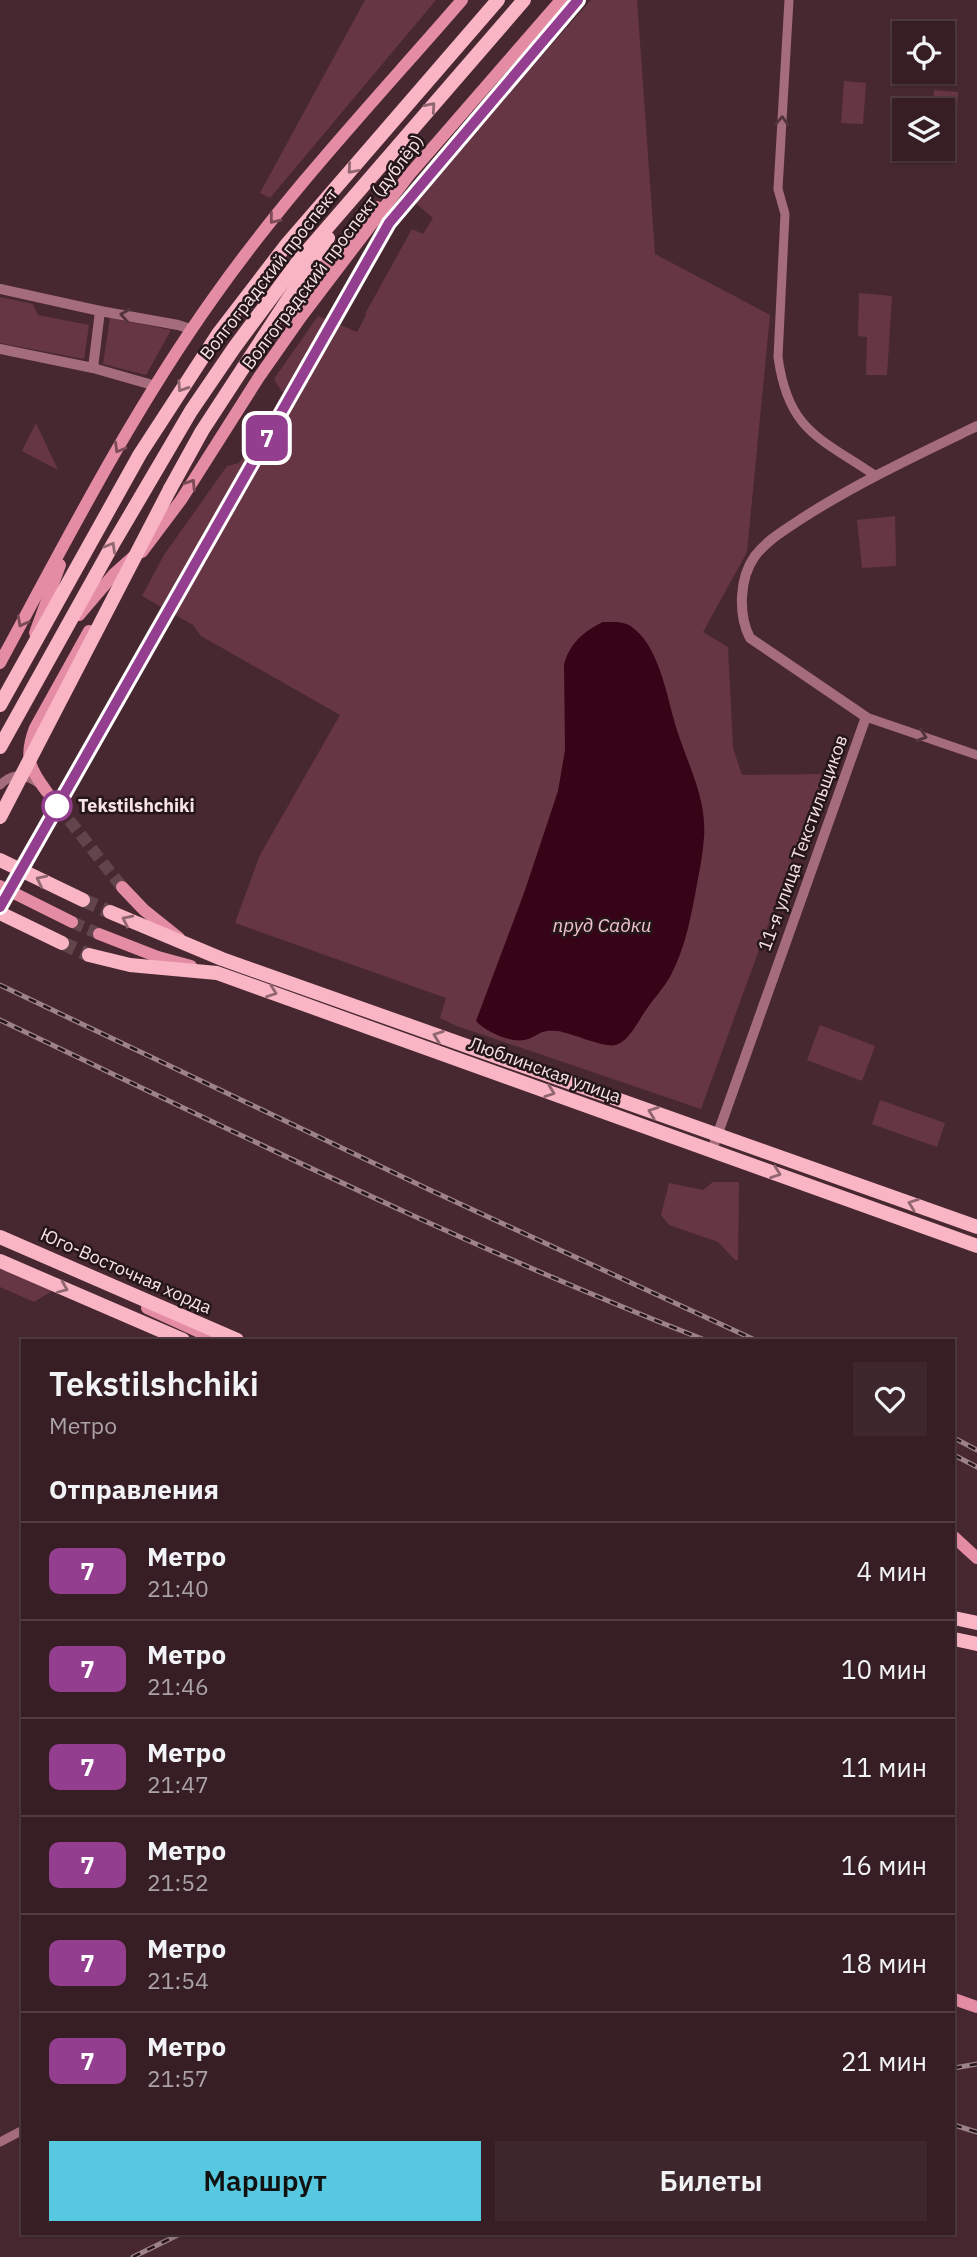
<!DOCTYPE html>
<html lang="ru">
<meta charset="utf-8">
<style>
:root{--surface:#361e24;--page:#3d272c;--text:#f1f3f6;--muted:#aaa2a6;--line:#503c41;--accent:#56c9e1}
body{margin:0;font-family:"IBM Plex Sans",sans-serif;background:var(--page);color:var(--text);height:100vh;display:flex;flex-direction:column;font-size:26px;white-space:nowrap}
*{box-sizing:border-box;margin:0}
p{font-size:23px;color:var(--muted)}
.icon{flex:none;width:38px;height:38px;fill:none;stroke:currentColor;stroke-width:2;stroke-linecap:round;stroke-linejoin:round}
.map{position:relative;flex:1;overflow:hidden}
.drawer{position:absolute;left:21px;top:1339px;width:934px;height:896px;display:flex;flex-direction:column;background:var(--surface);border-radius:0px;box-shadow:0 2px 5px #0004,0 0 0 2px var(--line)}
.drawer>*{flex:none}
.badge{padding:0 14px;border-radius:10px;font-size:24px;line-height:46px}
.buttons{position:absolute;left:892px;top:21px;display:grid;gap:14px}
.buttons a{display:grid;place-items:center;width:63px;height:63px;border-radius:0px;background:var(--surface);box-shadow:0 2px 5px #0004,0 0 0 2px var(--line);font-size:35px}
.map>.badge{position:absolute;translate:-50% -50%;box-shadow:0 0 0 4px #fff}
h2{padding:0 28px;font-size:26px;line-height:63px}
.round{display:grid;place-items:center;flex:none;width:74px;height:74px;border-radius:0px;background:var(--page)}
.headline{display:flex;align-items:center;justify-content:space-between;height:119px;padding:0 28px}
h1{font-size:33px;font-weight:600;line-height:52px}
.action{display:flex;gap:14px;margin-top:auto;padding:14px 28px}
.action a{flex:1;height:80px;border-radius:0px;background:var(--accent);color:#111;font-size:28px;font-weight:600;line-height:80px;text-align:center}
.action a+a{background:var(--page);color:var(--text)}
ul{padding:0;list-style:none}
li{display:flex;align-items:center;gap:21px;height:98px;padding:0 28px;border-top:2px solid var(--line)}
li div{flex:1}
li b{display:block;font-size:26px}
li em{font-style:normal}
li .badge{min-width:77px;font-weight:700;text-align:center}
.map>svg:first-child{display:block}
</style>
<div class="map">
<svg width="977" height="2257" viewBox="0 0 977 2257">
<rect width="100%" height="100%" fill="#482830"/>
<g fill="#673644">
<polygon points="365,0 436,0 270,198 260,193"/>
<polygon points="591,0 637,0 655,254 770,315 747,552 703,632 728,647 733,748 742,775 823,774 701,1109 457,1026 440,1018 446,998 235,923 260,855 340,715 201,636 193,625 142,596 164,555 227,466 239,463 286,398 274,379 318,316 357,332 366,315 365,314 412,229 423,234 433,218 413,201"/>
<polygon points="844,81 866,83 863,124 841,123"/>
<polygon points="934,90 958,92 957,112 933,110"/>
<polygon points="859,293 892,296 887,375 866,375 867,337 858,336"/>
<polygon points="0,297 33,304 38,315 89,325 84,359 0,343"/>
<polygon points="110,318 171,330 146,375 103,364"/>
<polygon points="36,423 58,470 22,451"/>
<polygon points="895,516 896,566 862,568 857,520"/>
<polygon points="820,1025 875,1046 862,1081 807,1060"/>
<polygon points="880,1100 945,1123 937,1147 872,1124"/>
<polygon points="713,1182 739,1182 738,1260 735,1260 718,1242 669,1225 661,1215 669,1183 703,1190"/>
<polygon points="0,1266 51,1289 52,1291 34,1302 0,1287"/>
</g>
<path fill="#370317" d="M603 622C612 622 621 621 629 625 660 644 667 699 677 730 688 765 707 799 704 837 703 853 700 868 697 884 691 916 686 946 671 975 664 988 654 998 646 1010 638 1021 629 1042 615 1045 605 1048 571 1033 558 1031 537 1029 539 1037 524 1040 510 1043 485 1031 476 1021L524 893 558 791 565 750 564 665C569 644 584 631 603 622Z"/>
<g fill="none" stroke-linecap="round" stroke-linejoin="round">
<g stroke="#62444b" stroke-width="12" stroke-dasharray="12 6" stroke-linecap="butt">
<polyline points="47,792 122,887"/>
<polyline points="72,922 99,934"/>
</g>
<g stroke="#62444b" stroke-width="14" stroke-dasharray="14 7" stroke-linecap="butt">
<polyline points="83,900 110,912"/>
<polyline points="62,943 89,955"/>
</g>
<g stroke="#a56d7b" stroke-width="9">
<path d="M789 0 778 189 785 214 778 357C788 431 820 438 876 476"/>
<polyline points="866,717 977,755"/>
<path d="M0 785C13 772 25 774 40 784"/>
<polyline points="0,2142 23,2130"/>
</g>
<g stroke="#a56d7b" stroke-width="10">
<polyline points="0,289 100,311 178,325 191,329"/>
<polyline points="0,349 93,368 156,386"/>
<polyline points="93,368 100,311"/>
<path d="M712 1150 866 717 750 638C738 615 739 578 755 556 767 540 785 530 801 519 857 483 917 455 977 426"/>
</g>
<g stroke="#e48ca3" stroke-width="12">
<polyline points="288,309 357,228 377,207"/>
<polyline points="142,552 181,500 259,377 301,317 409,175 561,0"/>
<polyline points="79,615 114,574 133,557"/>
<polyline points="35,633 60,565"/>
<path d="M0 663C67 539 132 412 214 297 288 192 378 97 462 0"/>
<path d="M47 792C29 768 24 757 35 728L89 631"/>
<polyline points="0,886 72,922"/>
<polyline points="122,887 144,910 179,938"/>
<polyline points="99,934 158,957 191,966"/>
<polyline points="147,1308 217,1340"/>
<polyline points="954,1537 977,1558"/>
<polyline points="954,1999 977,2007"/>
</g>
<g stroke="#fab5c5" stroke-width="14">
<polyline points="170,489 202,431 328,238"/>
<polyline points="0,705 140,454 218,334 287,244 498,0"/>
<polyline points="0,747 113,544 191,411 234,348 300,259 524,0"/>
<polyline points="0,860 83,900"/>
<polyline points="110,912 222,959 977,1227"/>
<polyline points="0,913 62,943"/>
<polyline points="89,955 130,965 217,973 977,1246"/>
<polyline points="0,1237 237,1340"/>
<polyline points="0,1261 183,1340"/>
<polyline points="954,1618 977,1623"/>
<polyline points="954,1639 977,1644"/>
</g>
<g stroke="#9d8288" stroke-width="5">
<g id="rail">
<polyline points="0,985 430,1190 755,1340"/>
<path d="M0 1020C233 1131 464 1246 705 1340"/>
<polyline points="954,1438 977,1450"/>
<polyline points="954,1455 977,1467"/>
<polyline points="954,2068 977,2064"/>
<polyline points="954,2125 977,2132"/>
<polyline points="133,2257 182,2233"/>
</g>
</g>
<use href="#rail" stroke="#25161a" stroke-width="2.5" stroke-dasharray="8" stroke-linecap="butt"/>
<polyline stroke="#fab5c5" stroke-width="14" points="0,817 170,489"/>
</g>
<defs><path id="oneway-chevron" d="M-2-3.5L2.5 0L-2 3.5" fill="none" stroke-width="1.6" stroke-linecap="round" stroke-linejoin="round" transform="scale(1.75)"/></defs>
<g stroke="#906670">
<use href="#oneway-chevron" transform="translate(431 107) rotate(-49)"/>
<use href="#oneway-chevron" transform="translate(352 169) rotate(131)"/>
<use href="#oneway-chevron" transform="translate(182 387) rotate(123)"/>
<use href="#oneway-chevron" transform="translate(111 547) rotate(-60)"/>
<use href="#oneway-chevron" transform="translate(41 880) rotate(-154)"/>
<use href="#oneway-chevron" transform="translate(127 920) rotate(-154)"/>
<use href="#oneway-chevron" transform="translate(272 992) rotate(20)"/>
<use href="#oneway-chevron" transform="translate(438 1036) rotate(-160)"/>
<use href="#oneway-chevron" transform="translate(550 1092) rotate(20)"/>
<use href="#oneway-chevron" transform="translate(653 1112) rotate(-160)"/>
<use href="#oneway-chevron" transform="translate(776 1173) rotate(20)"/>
<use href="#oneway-chevron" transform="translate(913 1204) rotate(-160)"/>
<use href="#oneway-chevron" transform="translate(63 1288) rotate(23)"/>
</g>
<g stroke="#52343c">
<use href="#oneway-chevron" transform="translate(782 121) rotate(-87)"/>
<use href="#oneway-chevron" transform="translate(125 315) rotate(-171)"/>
<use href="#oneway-chevron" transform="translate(922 736) rotate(19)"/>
</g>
<g stroke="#7b4b58">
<use href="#oneway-chevron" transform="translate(274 219) rotate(129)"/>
<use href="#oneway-chevron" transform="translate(119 448) rotate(120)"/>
<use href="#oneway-chevron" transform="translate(191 484) rotate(-57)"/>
<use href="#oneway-chevron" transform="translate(22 622) rotate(118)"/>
</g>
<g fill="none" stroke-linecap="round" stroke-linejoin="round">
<g stroke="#fff" stroke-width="16">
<polyline id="line" points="0,907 389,223 578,0"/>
</g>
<use href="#line" stroke="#943e90" stroke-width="10"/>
</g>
<circle fill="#fff" stroke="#943e90" stroke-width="3.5" cx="57" cy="806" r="14"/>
<g text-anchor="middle" stroke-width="5" stroke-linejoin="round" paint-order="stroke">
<g font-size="18" fill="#f8e2e6" stroke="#25161a">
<text transform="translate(333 252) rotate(-53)" y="6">Волгоградский проспект (дублёр)</text>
<text transform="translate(269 274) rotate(-52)" y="6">Волгоградский проспект</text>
<text transform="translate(803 843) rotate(-70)" y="6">11-я улица Текстильщиков</text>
<text transform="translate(545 1070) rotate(20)" y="6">Люблинская улица</text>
<text transform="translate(126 1271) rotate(24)" y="6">Юго-Восточная хорда</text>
</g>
<g font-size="18" font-weight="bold" fill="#f8e2e6" stroke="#25161a" text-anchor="start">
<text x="78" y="812">Tekstilshchiki</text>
</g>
<g font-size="19" font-style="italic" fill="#f1c4ce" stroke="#25161a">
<text x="602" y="932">пруд Садки</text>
</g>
</g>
</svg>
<div class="buttons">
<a><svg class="icon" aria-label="locate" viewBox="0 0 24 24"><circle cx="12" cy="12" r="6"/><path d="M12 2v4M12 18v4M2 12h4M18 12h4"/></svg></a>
<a><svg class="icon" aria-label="layers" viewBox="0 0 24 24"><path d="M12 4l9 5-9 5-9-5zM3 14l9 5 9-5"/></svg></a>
</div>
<b class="badge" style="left:267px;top:438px;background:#943e90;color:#fff">7</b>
<section class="drawer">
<div class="headline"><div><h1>Tekstilshchiki</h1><p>Метро</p></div><a class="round"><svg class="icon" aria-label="heart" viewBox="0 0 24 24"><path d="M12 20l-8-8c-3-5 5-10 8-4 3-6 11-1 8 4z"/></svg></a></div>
<h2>Отправления</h2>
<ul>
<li><span class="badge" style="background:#943e90;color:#fff">7</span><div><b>Метро</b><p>21:40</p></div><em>4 мин</em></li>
<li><span class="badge" style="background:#943e90;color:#fff">7</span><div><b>Метро</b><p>21:46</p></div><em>10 мин</em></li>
<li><span class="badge" style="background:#943e90;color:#fff">7</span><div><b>Метро</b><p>21:47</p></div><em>11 мин</em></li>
<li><span class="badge" style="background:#943e90;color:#fff">7</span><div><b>Метро</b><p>21:52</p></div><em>16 мин</em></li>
<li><span class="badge" style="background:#943e90;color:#fff">7</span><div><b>Метро</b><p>21:54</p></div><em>18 мин</em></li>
<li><span class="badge" style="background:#943e90;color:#fff">7</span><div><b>Метро</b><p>21:57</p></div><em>21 мин</em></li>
</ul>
<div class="action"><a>Маршрут</a><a>Билеты</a></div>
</section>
</div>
